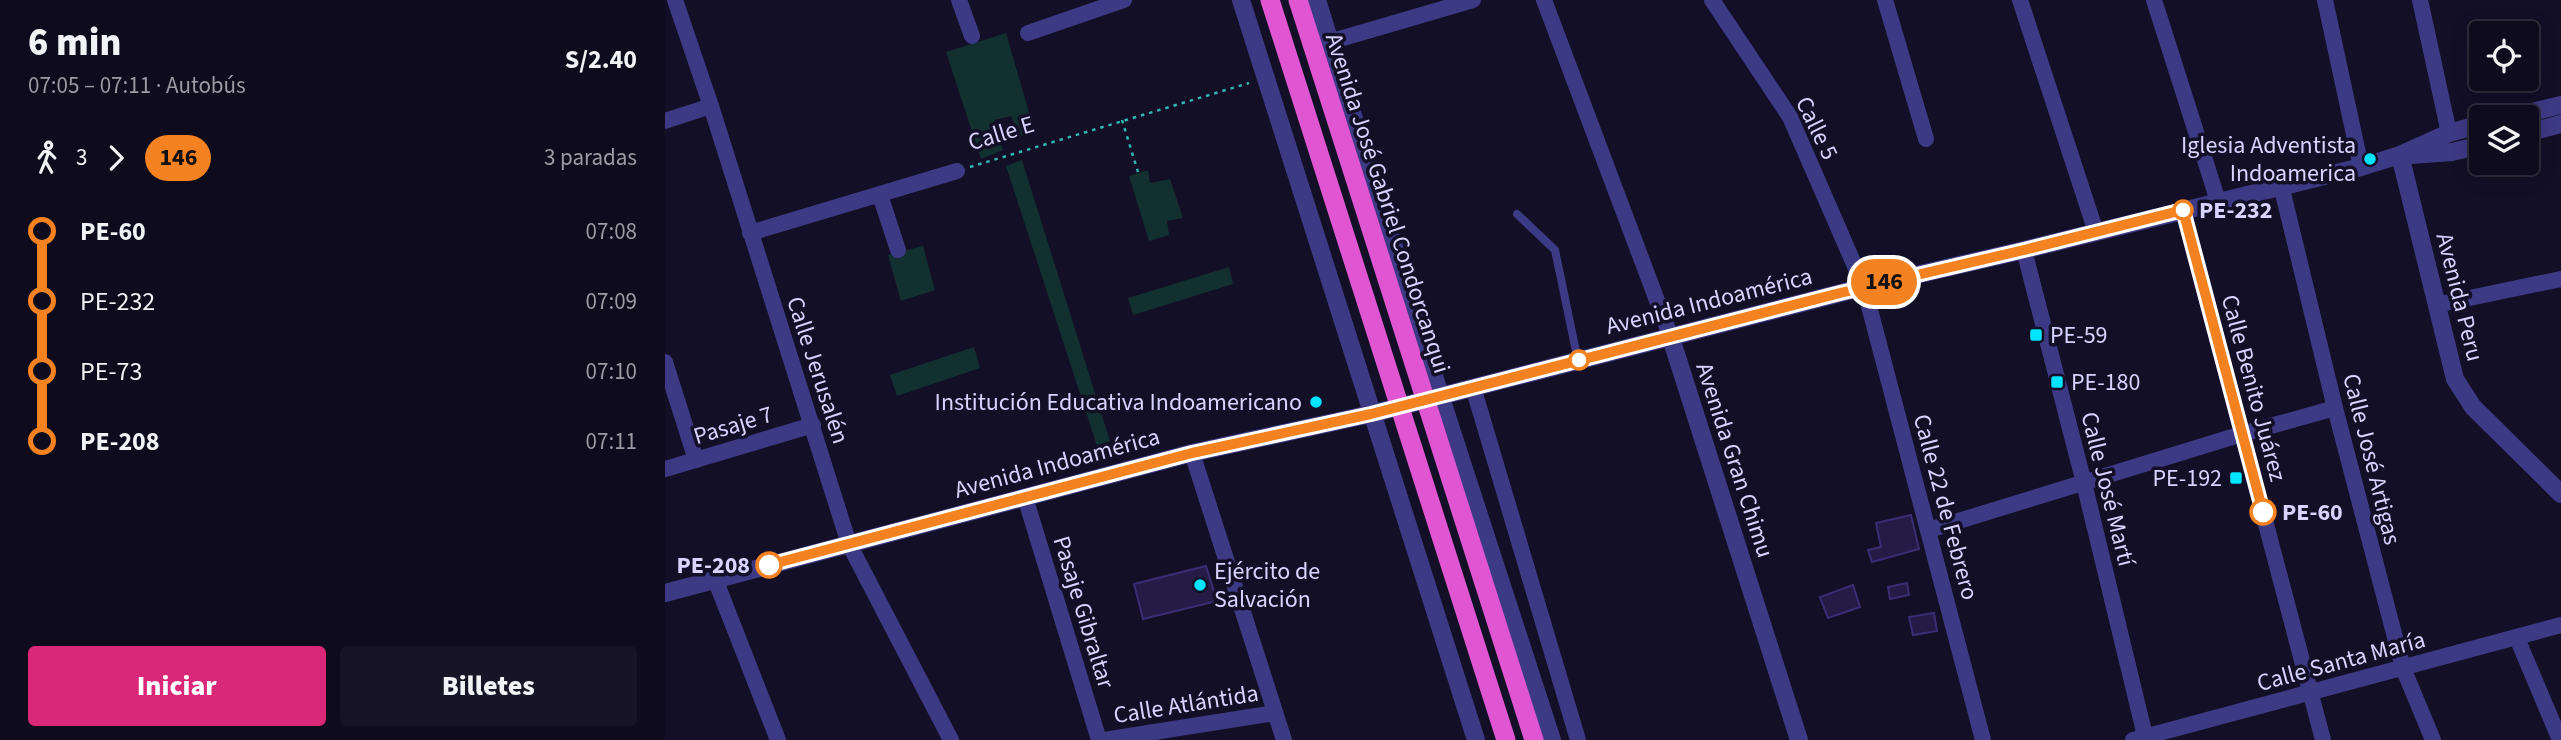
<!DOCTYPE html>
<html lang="es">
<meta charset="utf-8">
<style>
:root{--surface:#0e0b1c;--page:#171425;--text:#f1f3f6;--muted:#9b9ba3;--line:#2e2b3b;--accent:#db2777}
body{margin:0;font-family:"Source Sans 3",sans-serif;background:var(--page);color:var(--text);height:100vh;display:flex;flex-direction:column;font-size:26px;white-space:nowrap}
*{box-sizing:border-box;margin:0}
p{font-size:23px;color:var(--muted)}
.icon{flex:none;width:38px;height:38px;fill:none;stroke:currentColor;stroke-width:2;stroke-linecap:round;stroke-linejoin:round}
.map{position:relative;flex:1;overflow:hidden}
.details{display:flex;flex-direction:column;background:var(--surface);width:665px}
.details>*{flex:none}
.badge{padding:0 14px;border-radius:23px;font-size:24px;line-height:46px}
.tools{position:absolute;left:1804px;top:21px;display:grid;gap:14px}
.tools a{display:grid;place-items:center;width:70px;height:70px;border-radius:7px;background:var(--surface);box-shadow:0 4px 18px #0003,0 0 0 2px var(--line);font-size:35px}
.map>.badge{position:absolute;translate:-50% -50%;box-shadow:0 0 0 4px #fff}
.legs{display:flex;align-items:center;gap:10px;height:77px;padding:0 28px;font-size:23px}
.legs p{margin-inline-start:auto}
.head{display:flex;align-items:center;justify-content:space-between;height:119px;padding:0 28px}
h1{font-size:38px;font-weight:800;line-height:52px}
.primary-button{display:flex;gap:14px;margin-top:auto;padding:14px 28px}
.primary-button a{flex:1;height:80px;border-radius:7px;background:var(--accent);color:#fff;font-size:28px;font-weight:800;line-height:80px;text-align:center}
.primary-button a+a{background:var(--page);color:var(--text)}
ul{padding:0 28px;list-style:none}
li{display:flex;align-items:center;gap:24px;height:70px;font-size:26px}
li i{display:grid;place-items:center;width:10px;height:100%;margin:0 9px;background:currentColor}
li i::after{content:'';width:18px;height:18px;margin:-9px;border:5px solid;border-radius:50%;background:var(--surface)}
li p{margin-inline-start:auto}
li:first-child i{background:linear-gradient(#0000 50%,currentColor 0)}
li:last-child i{background:linear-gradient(currentColor 50%,#0000 0)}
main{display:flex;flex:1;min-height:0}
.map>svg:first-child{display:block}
</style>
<main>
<section class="details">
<div class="head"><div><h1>6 min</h1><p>07:05 – 07:11 · Autobús</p></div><b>S/2.40</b></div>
<div class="legs"><svg class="icon" aria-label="walk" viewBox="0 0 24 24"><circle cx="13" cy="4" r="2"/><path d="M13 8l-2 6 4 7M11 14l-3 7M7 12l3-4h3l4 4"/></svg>3<svg class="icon" aria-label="forward" viewBox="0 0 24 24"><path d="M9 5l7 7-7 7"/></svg><b class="badge" style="background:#f58220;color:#111">146</b><p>3 paradas</p></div>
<ul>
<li><i style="color:#f58220"></i><b>PE-60</b><p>07:08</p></li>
<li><i style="color:#f58220"></i><span>PE-232</span><p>07:09</p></li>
<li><i style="color:#f58220"></i><span>PE-73</span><p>07:10</p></li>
<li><i style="color:#f58220"></i><b>PE-208</b><p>07:11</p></li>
</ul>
<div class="primary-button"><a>Iniciar</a><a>Billetes</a></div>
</section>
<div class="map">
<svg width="1896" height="740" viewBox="0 0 1896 740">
<rect width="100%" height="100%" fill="#130f26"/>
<g fill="#12302f">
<polygon points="341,33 370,133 354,137 346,116 329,120 338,150 316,159 281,52"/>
<polygon points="357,160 445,441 432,446 341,166"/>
<polygon points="483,170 485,183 505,179 518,218 502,221 504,235 484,241 464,176"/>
<polygon points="258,246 270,290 236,301 223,255"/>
<polygon points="564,267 568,284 468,315 463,298"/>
<polygon points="309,347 315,368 232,396 225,375"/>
</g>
<g fill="#241b47" stroke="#3b2d73" stroke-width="2">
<polygon points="1246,515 1254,549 1207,562 1203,550 1216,547 1211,523"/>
<polygon points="541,566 552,601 478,619 469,584"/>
<polygon points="1242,583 1244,595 1225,599 1223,587"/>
<polygon points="1188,585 1195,607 1163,618 1155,597"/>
<polygon points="1269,613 1272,631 1248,635 1244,617"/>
</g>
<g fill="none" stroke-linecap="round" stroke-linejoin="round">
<g stroke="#2fb8b0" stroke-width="2.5" stroke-dasharray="3.5 5" stroke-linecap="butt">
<polyline points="457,120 473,172"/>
<polyline points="305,167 584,83"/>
</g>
<polyline stroke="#3d3a85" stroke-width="8" points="852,214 890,250 913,361"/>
<g stroke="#3d3a85" stroke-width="16">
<polyline points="10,0 46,106 184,544 286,740"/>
<polyline points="294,0 307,36"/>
<polyline points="879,0 1005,335"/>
<polyline points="1047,0 1125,117 1199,287 1318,740"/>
<polyline points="1220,0 1261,139"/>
<polyline points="1355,0 1431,232"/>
<polyline points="1489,0 1553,201"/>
<polyline points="1660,0 1696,167"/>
<polyline points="1755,0 1784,133"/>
<polyline points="363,33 459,0"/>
<polyline points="654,45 808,0"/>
<polyline points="0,121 46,106"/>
<polyline points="1616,185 1670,408 1738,668 1768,740"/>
<polyline points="215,195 233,250"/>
<polyline points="1518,210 1658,740"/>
<polyline points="85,233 292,171"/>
<polyline points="1359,250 1419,483 1481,740"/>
<polyline points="1771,305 1896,279"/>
<polyline points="0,362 31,460"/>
<polyline points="808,387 913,740"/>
<polyline points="527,453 619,740"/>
<polyline points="0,469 148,425"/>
<polyline points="360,497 434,740"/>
<polyline points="1264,530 1577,434 1670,408"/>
<polyline points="50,579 113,740"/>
<polyline points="1852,638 1895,740"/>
<polyline points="439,740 610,713"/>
<polyline points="1468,740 1896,625"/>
</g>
<g stroke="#3d3a85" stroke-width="18">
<polyline points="576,0 811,740"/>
<polyline points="652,0 775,395 887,740"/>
<polyline points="1846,117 1896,105"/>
<polyline points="1862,133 1896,124"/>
<polyline points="1735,155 1790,379 1808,407 1896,494"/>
<polyline points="1746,155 1787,152 1816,145"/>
<polyline points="1005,335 1134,740"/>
<polyline points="0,593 527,453 706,414 1199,287 1359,250 1696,167 1735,155 1784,133 1816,124"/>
</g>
<g stroke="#e055d1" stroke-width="19">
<polyline points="605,0 841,740"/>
<polyline points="633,0 869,740"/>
</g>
</g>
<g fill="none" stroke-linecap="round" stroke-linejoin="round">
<g stroke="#fff" stroke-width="16">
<polyline id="line-1" points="104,565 527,453 706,414 1175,293 1359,250 1518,210 1598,512"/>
</g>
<use href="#line-1" stroke="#f58220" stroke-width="10"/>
</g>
<g fill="#00e5ff" stroke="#130f26" stroke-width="2.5">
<circle cx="1705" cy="159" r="7"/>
<rect x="1364" y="328" width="14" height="14" rx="3.5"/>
<rect x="1385" y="375" width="14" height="14" rx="3.5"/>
<circle cx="651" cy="402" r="7"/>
<rect x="1564" y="471" width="14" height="14" rx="3.5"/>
<circle cx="535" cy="585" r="7"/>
</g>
<g fill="#fff" stroke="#f58220" stroke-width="3.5">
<circle cx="1518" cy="210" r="9"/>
<circle cx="914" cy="360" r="9"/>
<circle cx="1598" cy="512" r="12"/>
<circle cx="104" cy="565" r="12"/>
</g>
<g text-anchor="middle" stroke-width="7" stroke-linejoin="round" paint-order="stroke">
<g font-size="24" fill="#d9d4ff" stroke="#130f26">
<text transform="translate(1152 128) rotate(64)" y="8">Calle 5</text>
<text transform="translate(336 133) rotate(-17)" y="8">Calle E</text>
<text transform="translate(723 203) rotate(72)" y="8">Avenida José Gabriel Condorcanqui</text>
<text transform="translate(1795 297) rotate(76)" y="8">Avenida Peru</text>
<text transform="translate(1044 301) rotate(-14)" y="8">Avenida Indoamérica</text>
<text transform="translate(153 370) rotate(72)" y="8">Calle Jerusalén</text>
<text transform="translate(1589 388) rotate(75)" y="8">Calle Benito Juárez</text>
<text transform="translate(68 425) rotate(-17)" y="8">Pasaje 7</text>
<text transform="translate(1707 459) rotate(76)" y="8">Calle José Artigas</text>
<text transform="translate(1070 460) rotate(72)" y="8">Avenida Gran Chimu</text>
<text transform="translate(392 463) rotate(-15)" y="8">Avenida Indoamérica</text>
<text transform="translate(1443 489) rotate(76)" y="8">Calle José Martí</text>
<text transform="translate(1281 507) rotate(75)" y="8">Calle 22 de Febrero</text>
<text transform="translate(419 612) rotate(73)" y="8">Pasaje Gibraltar</text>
<text transform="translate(1676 661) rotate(-15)" y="8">Calle Santa María</text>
<text transform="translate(521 704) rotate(-9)" y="8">Calle Atlántida</text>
</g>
<g font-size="24" fill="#d9d4ff" stroke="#130f26" text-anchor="end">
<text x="1691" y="153">Iglesia Adventista<tspan x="1691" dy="28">Indoamerica</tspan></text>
<text x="1385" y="343" text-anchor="start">PE-59</text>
<text x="1406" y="390" text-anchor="start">PE-180</text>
<text x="637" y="410">Institución Educativa Indoamericano</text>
<text x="1557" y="486">PE-192</text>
<text x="549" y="579" text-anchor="start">Ejército de<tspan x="549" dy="28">Salvación</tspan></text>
</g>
<g font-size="24" font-weight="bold" fill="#d9d4ff" stroke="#130f26" text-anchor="start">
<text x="1534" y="218">PE-232</text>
<text x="1617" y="520">PE-60</text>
<text x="85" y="573" text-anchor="end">PE-208</text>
</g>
</g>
</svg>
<div class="tools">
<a><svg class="icon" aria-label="locate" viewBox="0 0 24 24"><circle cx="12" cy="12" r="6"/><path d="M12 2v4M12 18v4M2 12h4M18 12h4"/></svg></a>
<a><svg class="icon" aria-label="layers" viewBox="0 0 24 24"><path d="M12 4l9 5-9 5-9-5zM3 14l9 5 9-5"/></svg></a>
</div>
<b class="badge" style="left:1219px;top:282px;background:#f58220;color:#111">146</b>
</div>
</main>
